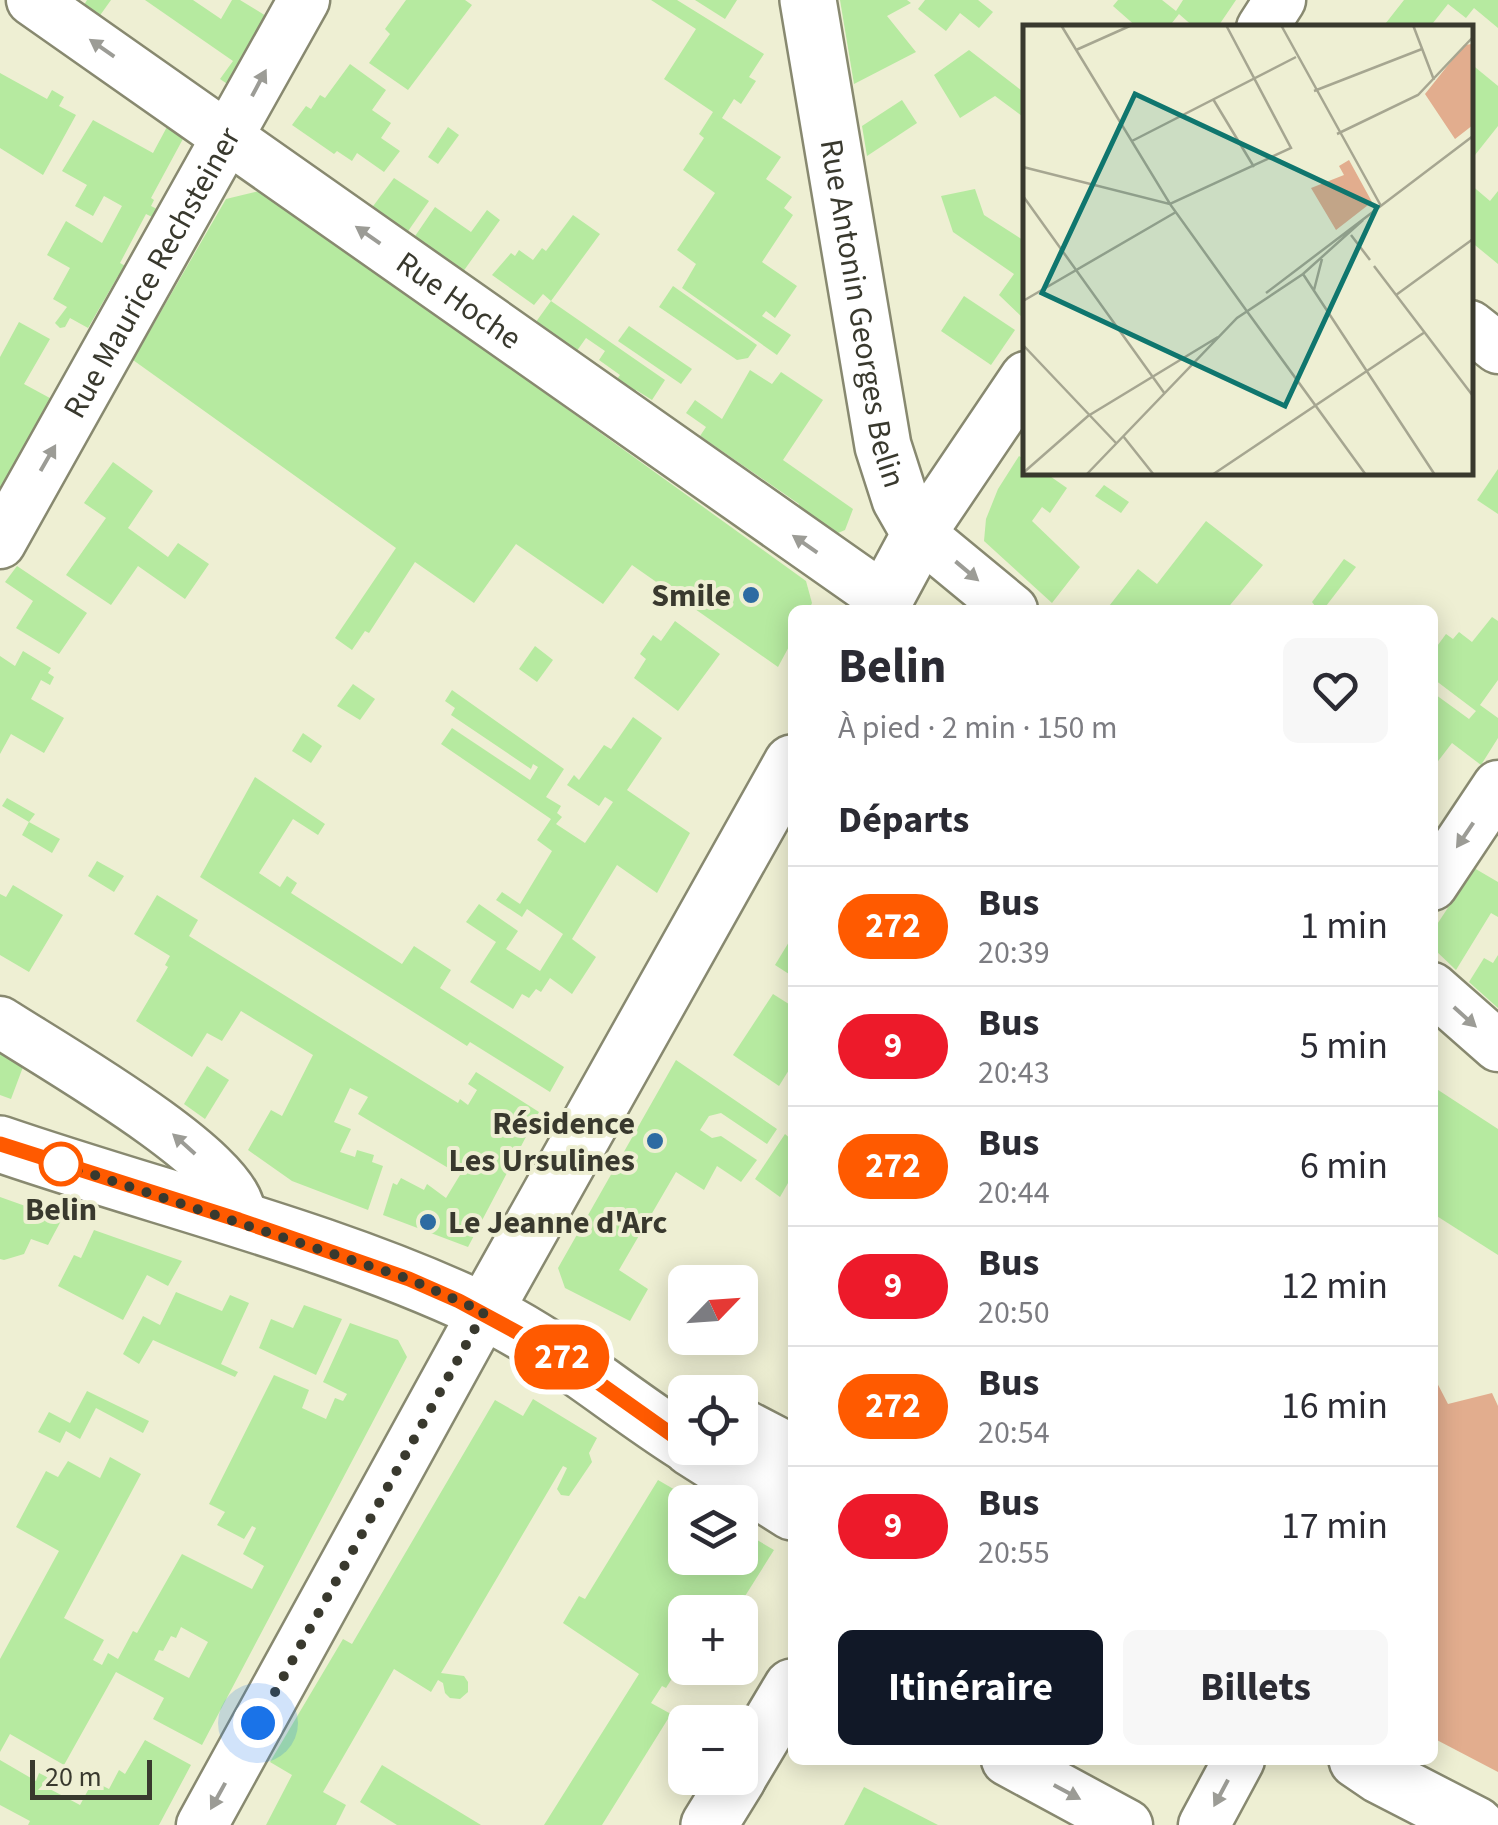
<!DOCTYPE html>
<html lang="fr">
<meta charset="utf-8">
<style>
:root{--surface:#fff;--page:#f7f7f7;--text:#2b2b33;--muted:#7c7c81;--line:#e1e1e2;--accent:#111827}
body{margin:0;font-family:"Source Sans 3",sans-serif;background:var(--page);color:var(--text);height:100vh;display:flex;flex-direction:column;font-size:38px;white-space:nowrap}
*{box-sizing:border-box;margin:0}
p{font-size:32px;color:var(--muted)}
.icon{flex:none;width:55px;height:55px;fill:none;stroke:currentColor;stroke-width:2;stroke-linecap:round;stroke-linejoin:round}
.map{position:relative;flex:1;overflow:hidden}
.panel{position:absolute;left:788px;top:605px;width:650px;height:1160px;display:flex;flex-direction:column;background:var(--surface);border-radius:15px;box-shadow:0 5px 25px #0003}
.panel>*{flex:none}
.badge{padding:0 20px;border-radius:32px;font-size:35px;line-height:65px}
.needle{width:65px;rotate:65deg}
.controls{position:absolute;left:668px;top:1265px;display:grid;gap:20px}
.controls a{display:grid;place-items:center;width:90px;height:90px;border-radius:15px;background:var(--surface);box-shadow:0 5px 25px #0003;font-size:50px}
.scale{position:absolute;left:30px;bottom:25px;width:122px;box-sizing:border-box;padding-left:10px;border:5px solid #39392e;border-top:0;font-size:28px;line-height:35px;white-space:nowrap;color:#39392e;-webkit-text-stroke:8px #eeefd3;paint-order:stroke}
.you{position:absolute;width:50px;height:50px;margin:-25px;border:8px solid #fff;border-radius:50%;background:#1a73e8;box-shadow:0 0 0 15px #1a73e833}
.map>.badge{position:absolute;translate:-50% -50%;box-shadow:0 0 0 5px #fff}
h2{padding:0 50px;font-size:38px;line-height:90px}
.round{display:grid;place-items:center;flex:none;width:105px;height:105px;border-radius:15px;background:var(--page)}
.overview{display:flex;align-items:center;justify-content:space-between;height:170px;padding:0 50px}
h1{font-size:48px;font-weight:700;line-height:75px}
.button{display:flex;gap:20px;margin-top:auto;padding:20px 50px}
.button a{flex:1;height:115px;border-radius:15px;background:var(--accent);color:#fff;font-size:40px;font-weight:700;line-height:115px;text-align:center}
.button a+a{background:var(--page);color:var(--text)}
ul{padding:0;list-style:none}
li{display:flex;align-items:center;gap:30px;height:120px;padding:0 50px;border-top:2px solid var(--line)}
li div{flex:1}
li b{display:block;font-size:38px}
li em{font-style:normal}
li .badge{min-width:110px;font-weight:700;text-align:center}
.map>svg:first-child{display:block}
</style>
<div class="map">
<svg width="1498" height="1825" viewBox="0 0 1498 1825">
<rect width="100%" height="100%" fill="#eeefd3"/>
<polygon fill="#e2ad8e" points="1433,1375 1448,1404 1492,1393 1498,1406 1498,1772 1433,1738"/>
<g fill="#b6eaa0" fill-rule="evenodd">
<polygon points="87,0 111,0 96,21 81,10"/>
<polygon points="145,0 193,0 221,19 232,0 240,0 279,24 239,92 220,79 233,61"/>
<polygon points="406,0 465,0 472,5 408,90 369,63 390,34 385,29"/>
<polygon points="651,0 677,0 764,54 749,77 756,81 741,104 734,99 722,118 781,157 766,179 792,197 784,208 793,215 762,262 797,286 775,318 766,311 762,316 791,335 777,355 682,288 696,264 677,250 715,193 683,170 704,138 699,134 713,112 664,79 696,29"/>
<polygon points="695,0 737,0 725,19"/>
<polygon points="840,0 907,0 911,3 887,16 916,52 854,84"/>
<polygon points="925,0 978,0 993,12 979,28 960,13 946,31 918,9"/>
<polygon points="1118,0 1162,0 1176,11 1183,0 1236,0 1217,28 1195,28 1179,14 1168,28 1138,28 1113,6"/>
<polygon points="1404,0 1498,0 1498,28 1474,8 1466,18 1448,4 1429,28 1382,28"/>
<polygon points="969,50 1026,94 1026,119 995,96 960,118 934,75"/>
<polygon points="1470,63 1498,86 1498,126 1475,155 1470,151"/>
<polygon points="350,64 386,90 372,110 391,123 381,138 400,151 384,172 357,153 352,161 337,151 334,154 292,125 306,106 311,109 320,95 325,98"/>
<polygon points="0,73 47,99 52,90 64,97 59,106 76,115 43,175 0,148"/>
<polygon points="902,100 917,123 867,156 862,126"/>
<polygon points="93,120 153,153 168,125 184,137 151,198 154,200 151,206 157,209 152,217 146,214 120,263 134,271 128,282 118,276 88,328 70,318 65,327 60,328 55,323 67,307 53,299 70,268 47,255 66,221 102,243 122,206 104,196 93,216 75,206 87,185 62,171"/>
<polygon points="448,127 459,135 438,164 428,157"/>
<polygon points="394,178 429,201 404,237 368,213"/>
<polygon points="1470,184 1490,201 1498,191 1498,264 1470,241"/>
<polygon points="975,189 984,215 1026,242 1023,318 999,295 1014,274 953,232 941,196"/>
<polygon points="263,190 806,581 812,603 809,610 792,610 792,641 778,667 632,565 603,604 516,544 474,603 415,562 369,633 365,631 352,650 335,638 396,548 133,360 226,199"/>
<polygon points="435,207 471,232 487,210 500,220 460,276 411,242"/>
<polygon points="573,215 600,234 551,301 665,380 652,400 636,390 633,396 614,383 620,375 599,360 605,351 586,338 574,355 533,326 551,301 543,294 534,305 492,275 511,253 515,256 519,250 533,260 542,248 546,251"/>
<polygon points="673,286 757,345 748,358 737,360 659,307"/>
<polygon points="964,296 1015,330 991,365 941,331"/>
<polygon points="19,322 50,339 24,384 59,403 7,494 0,490 0,357"/>
<polygon points="629,326 692,369 681,384 618,341"/>
<polygon points="750,370 772,384 781,372 823,400 783,460 853,509 845,530 831,536 795,511 799,504 700,436 706,427 686,413 695,400 722,419"/>
<polygon points="1019,456 1026,460 1026,472 1044,472 1067,488 1050,513 1042,507 1032,521 1080,567 1052,603 984,541 986,519 998,489"/>
<polygon points="113,462 153,491 128,528 168,557 178,543 209,564 185,599 138,566 111,605 66,575 106,518 84,503"/>
<polygon points="1498,469 1498,514 1477,500"/>
<polygon points="1104,485 1129,502 1121,513 1095,496"/>
<polygon points="1206,521 1263,565 1226,610 1106,610 1138,569 1157,584"/>
<polygon points="1344,559 1356,567 1323,610 1318,610 1312,602"/>
<polygon points="17,566 87,613 59,654 16,628 33,601 5,582"/>
<polygon points="1492,617 1498,621 1498,680 1480,705 1498,718 1498,738 1481,765 1452,743 1432,769 1432,692 1469,719 1476,711 1435,680 1438,675 1432,671 1432,653 1446,634 1453,639 1459,632 1472,642"/>
<polygon points="675,621 720,654 678,711 634,678 646,659 640,654 653,635 661,641"/>
<polygon points="535,646 553,660 537,682 519,669"/>
<polygon points="23,651 51,668 48,673 54,677 50,685 41,680 31,699 64,718 44,753 11,734 0,754 0,656 15,666"/>
<polygon points="353,684 375,699 360,720 337,706"/>
<polygon points="452,690 564,769 546,797 561,806 557,813 562,817 556,824 585,843 613,802 605,797 599,806 567,785 574,775 579,780 604,745 611,749 633,717 662,738 627,790 690,833 657,893 617,865 572,939 596,957 572,994 550,978 541,992 536,989 529,998 522,994 513,1009 470,982 496,942 466,922 479,904 518,931 506,949 540,971 563,934 527,909 522,917 496,900 502,892 520,904 552,851 537,840 551,819 441,744 452,728 530,780 538,767 533,764 531,769 451,715 455,708 445,701"/>
<polygon points="303,733 322,746 311,763 292,751"/>
<polygon points="255,777 325,824 318,835 293,819 259,873 280,887 287,876 297,883 291,893 402,964 414,946 451,970 440,988 564,1067 550,1092 470,1042 467,1046 200,877"/>
<polygon points="7,798 35,814 29,822 2,806"/>
<polygon points="29,822 60,839 52,853 22,835"/>
<polygon points="97,861 124,876 114,892 88,876"/>
<polygon points="1474,868 1498,882 1498,917 1491,913 1456,970 1435,950 1432,932"/>
<polygon points="13,885 63,915 29,972 0,955 0,894 6,897"/>
<polygon points="157,895 198,920 189,936 458,1103 460,1099 468,1105 477,1090 468,1084 476,1072 539,1112 468,1247 383,1215 393,1183 397,1185 401,1178 424,1190 427,1184 446,1198 460,1175 358,1114 368,1097 350,1088 334,1122 351,1129 340,1152 355,1157 357,1150 374,1155 372,1162 383,1166 368,1210 292,1181 248,1150 271,1110 282,1116 313,1055 241,1011 222,1041 207,1033 192,1057 136,1021 168,967 165,965 170,956 134,934"/>
<polygon points="792,937 792,976 775,965"/>
<polygon points="1498,955 1498,1008 1469,982 1484,958 1493,963"/>
<polygon points="773,994 792,1006 792,1065 779,1086 733,1055"/>
<polygon points="0,1043 26,1059 11,1099 0,1095"/>
<polygon points="676,1060 777,1129 767,1144 721,1113 709,1116 700,1130 712,1138 721,1136 757,1160 741,1182 717,1166 704,1190 676,1172 619,1270 648,1289 630,1321 565,1288 558,1268"/>
<polygon points="207,1066 229,1080 205,1119 184,1104"/>
<polygon points="1432,1086 1498,1129 1498,1255 1432,1213"/>
<polygon points="785,1134 792,1140 792,1176 780,1197 755,1179"/>
<polygon points="0,1197 62,1219 48,1245 31,1239 24,1254 4,1260 0,1259"/>
<polygon points="94,1230 182,1261 168,1286 147,1275 123,1320 58,1286 74,1255 81,1258"/>
<polygon points="176,1292 222,1311 230,1295 249,1303 221,1364 238,1372 235,1377 153,1340 139,1364 123,1354 143,1316 160,1325"/>
<polygon points="304,1305 342,1319 316,1375 259,1348 271,1319 293,1328"/>
<path d="M350 1323 398 1340 407 1357 202 1745 153 1719 164 1698 116 1672 64 1765 10 1734 0 1752V1659L59 1551 16 1527 46 1471 58 1477 68 1461 100 1478 110 1457 141 1474 64 1618 104 1640 93 1660 102 1665 108 1653 118 1659 133 1631 137 1633 182 1554 252 1589 264 1566 243 1554 256 1528 252 1526 244 1539 217 1525 225 1512 209 1504 274 1375 309 1390 302 1408 326 1419 335 1398 343 1401 347 1394 323 1382ZM181 1627 208 1642 189 1678 154 1660 159 1650 163 1651 171 1636 176 1638Z"/>
<polygon points="87,1391 149,1421 143,1433 96,1408 80,1439 66,1431 60,1443 38,1432 49,1412 70,1423"/>
<polygon points="533,1399 597,1438 589,1453 592,1462 569,1496 561,1495 557,1489 567,1468 563,1466 441,1673 464,1676 468,1682 468,1692 460,1699 450,1698 445,1693 443,1683 438,1680 431,1692 394,1669 323,1792 346,1805 336,1825 266,1825 292,1775 270,1762 343,1639 352,1644 495,1400 523,1416"/>
<polygon points="658,1480 696,1502 685,1502 685,1558 740,1558 740,1530 774,1550 735,1612 685,1612 685,1663 683,1661 666,1688 662,1686 651,1703 671,1714 602,1825 544,1825 639,1674 563,1623 579,1596 585,1599"/>
<polygon points="145,1740 191,1765 159,1825 28,1825 30,1821 0,1805 0,1760 36,1781 39,1773 51,1779 46,1787 80,1805 93,1781 109,1789 119,1770 125,1774"/>
<polygon points="382,1765 481,1825 397,1825 360,1802"/>
<polygon points="864,1787 938,1825 844,1825"/>
</g>
<g fill="none" stroke-linecap="round" stroke-linejoin="round">
<g stroke="#888970" stroke-width="55">
<g id="minor">
<path id="s1" d="M32 0 885 599"/>
<polyline points="1262,28 1280,0"/>
<polyline points="1470,326 1498,348"/>
<path id="s2" d="M0 543 304 0"/>
<polyline points="1012,610 920,534 1026,377"/>
<polyline points="1432,885 1498,786"/>
<polyline points="1432,988 1498,1046"/>
<path d="M0 1022C51 1055 221 1152 238 1205 239 1210 238 1215 239 1221"/>
<polyline points="1007,1760 1127,1825"/>
<polyline points="202,1825 484,1312"/>
<polyline points="1204,1825 1239,1760"/>
</g>
</g>
<g stroke="#888970" stroke-width="60">
<g id="major">
<path id="s3" d="M808 0 883 446 900 499 920 534 879 610"/>
<path d="M0 1144C160 1199 328 1238 481 1310 555 1345 617 1400 685 1443"/>
<polyline points="484,1312 792,763"/>
<polyline points="740,1426 792,1453"/>
<polyline points="691,1448 792,1512"/>
<polyline points="1357,1760 1379,1775 1476,1825"/>
<polyline points="740,1774 792,1687"/>
<polyline points="709,1825 738,1778"/>
</g>
</g>
<use href="#minor" stroke="#fff" stroke-width="50"/>
<use href="#major" stroke="#fff" stroke-width="55"/>
</g>
<defs><path id="oneway-solid" d="M-6-.8H1V-3.2L6.5 0L1 3.2V.8H-6Z" transform="scale(2.5)"/></defs>
<g fill="#9c9c96">
<use href="#oneway-solid" transform="translate(102 48) rotate(-145)"/>
<use href="#oneway-solid" transform="translate(259 83) rotate(-62)"/>
<use href="#oneway-solid" transform="translate(368 235) rotate(-145)"/>
<use href="#oneway-solid" transform="translate(48 458) rotate(-60)"/>
<use href="#oneway-solid" transform="translate(805 544) rotate(-145)"/>
<use href="#oneway-solid" transform="translate(967 571) rotate(40)"/>
<use href="#oneway-solid" transform="translate(1465 835) rotate(124)"/>
<use href="#oneway-solid" transform="translate(1465 1017) rotate(42)"/>
<use href="#oneway-solid" transform="translate(184 1144) rotate(-138)"/>
<use href="#oneway-solid" transform="translate(1067 1792) rotate(28)"/>
<use href="#oneway-solid" transform="translate(1221 1793) rotate(118)"/>
<use href="#oneway-solid" transform="translate(218 1796) rotate(119)"/>
</g>
<g fill="none" stroke-linecap="round" stroke-linejoin="round">
<g stroke="#fff" stroke-width="22">
<polyline id="line" points="0,1144 239,1220 409,1279 459,1301 561,1356 685,1444"/>
</g>
<use href="#line" stroke="#ff5a00" stroke-width="15"/>
<polyline stroke="#39392e" stroke-width="10" stroke-dasharray="0 18" points="61,1164 409,1279 484,1312 258,1723"/>
</g>
<g fill="#2d6ba2" stroke="#eeefd3" stroke-width="4">
<circle cx="751" cy="595" r="10"/>
<circle cx="655" cy="1141" r="10"/>
<circle cx="428" cy="1222" r="10"/>
</g>
<circle fill="#fff" stroke="#ff5a00" stroke-width="5" cx="61" cy="1164" r="20"/>
<g text-anchor="middle" stroke-width="8" stroke-linejoin="round" paint-order="stroke">
<g font-size="32" fill="#39392e" stroke="#eeefd3">
<text dy="11" stroke="none"><textPath href="#s2" startOffset="310">Rue Maurice Rechsteiner</textPath></text>
<text dy="11" stroke="none"><textPath href="#s1" startOffset="522">Rue Hoche</textPath></text>
<text dy="11" stroke="none"><textPath href="#s3" startOffset="318">Rue Antonin Georges Belin</textPath></text>
</g>
<g font-size="32" font-weight="bold" fill="#39392e" stroke="#eeefd3" text-anchor="end">
<text x="731" y="606">Smile</text>
<text x="635" y="1134">Résidence<tspan x="635" dy="37">Les Ursulines</tspan></text>
<text x="448" y="1233" text-anchor="start">Le Jeanne d'Arc</text>
</g>
<g font-size="32" font-weight="bold" fill="#39392e" stroke="#eeefd3">
<text x="61" y="1220">Belin</text>
</g>
</g>
<g transform="translate(1023 25)">
<rect width="450" height="450" fill="#eeefd3"/>
<path d="M449 19 450 100 432 114 402 69 441 20ZM326 135 349 177 313 205 288 163 321 150 316 141Z" fill="#e2ad8e"/>
<path fill="none" stroke="#a6a691" stroke-width="2.5" d="M38 0 147 179 268 123 203 0M258 0 358 181M390 0 411 55M53 25 109 0M291 66 399 24M190 74 231 142M314 109 395 70 450 12M109 116 273 32M0 142 147 179 223 285M0 171 142 369M328 210 347 235M351 241 450 371M280 249 412 450M291 265 299 234M243 268 450 111M373 270 450 214M0 276 153 187M223 285 343 450M0 320 93 418M100 411 131 450M0 448 65 391 195 312M63 450 214 293 280 249 340 195M189 450 402 307"/>
<path fill="#0f766e" fill-opacity="0.15" stroke="#0f766e" stroke-width="5" d="M112 69 354 182 262 381 19 268Z"/>
<rect width="450" height="450" fill="none" stroke="#39392e" stroke-width="5"/>
</g>
</svg>
<div class="controls">
<a><svg class="needle" viewBox="-14 -14 28 28"><path d="M0-13l5 13h-10z" fill="#e53935"/><path d="M0 13l5-13h-10z" fill="#7c7c81"/></svg></a>
<a><svg class="icon" aria-label="locate" viewBox="0 0 24 24"><circle cx="12" cy="12" r="6"/><path d="M12 2v4M12 18v4M2 12h4M18 12h4"/></svg></a>
<a><svg class="icon" aria-label="layers" viewBox="0 0 24 24"><path d="M12 4l9 5-9 5-9-5zM3 14l9 5 9-5"/></svg></a>
<a>+</a>
<a>−</a>
</div>
<div class="scale">20 m</div>
<div class="you" style="left:258px;top:1723px"></div>
<b class="badge" style="left:562px;top:1357px;background:#ff5a00;color:#fff">272</b>
<section class="panel">
<div class="overview"><div><h1>Belin</h1><p>À pied · 2 min · 150 m</p></div><a class="round"><svg class="icon" aria-label="heart" viewBox="0 0 24 24"><path d="M12 20l-8-8c-3-5 5-10 8-4 3-6 11-1 8 4z"/></svg></a></div>
<h2>Départs</h2>
<ul>
<li><span class="badge" style="background:#ff5a00;color:#fff">272</span><div><b>Bus</b><p>20:39</p></div><em>1 min</em></li>
<li><span class="badge" style="background:#ed1a2a;color:#fff">9</span><div><b>Bus</b><p>20:43</p></div><em>5 min</em></li>
<li><span class="badge" style="background:#ff5a00;color:#fff">272</span><div><b>Bus</b><p>20:44</p></div><em>6 min</em></li>
<li><span class="badge" style="background:#ed1a2a;color:#fff">9</span><div><b>Bus</b><p>20:50</p></div><em>12 min</em></li>
<li><span class="badge" style="background:#ff5a00;color:#fff">272</span><div><b>Bus</b><p>20:54</p></div><em>16 min</em></li>
<li><span class="badge" style="background:#ed1a2a;color:#fff">9</span><div><b>Bus</b><p>20:55</p></div><em>17 min</em></li>
</ul>
<div class="button"><a>Itinéraire</a><a>Billets</a></div>
</section>
</div>
